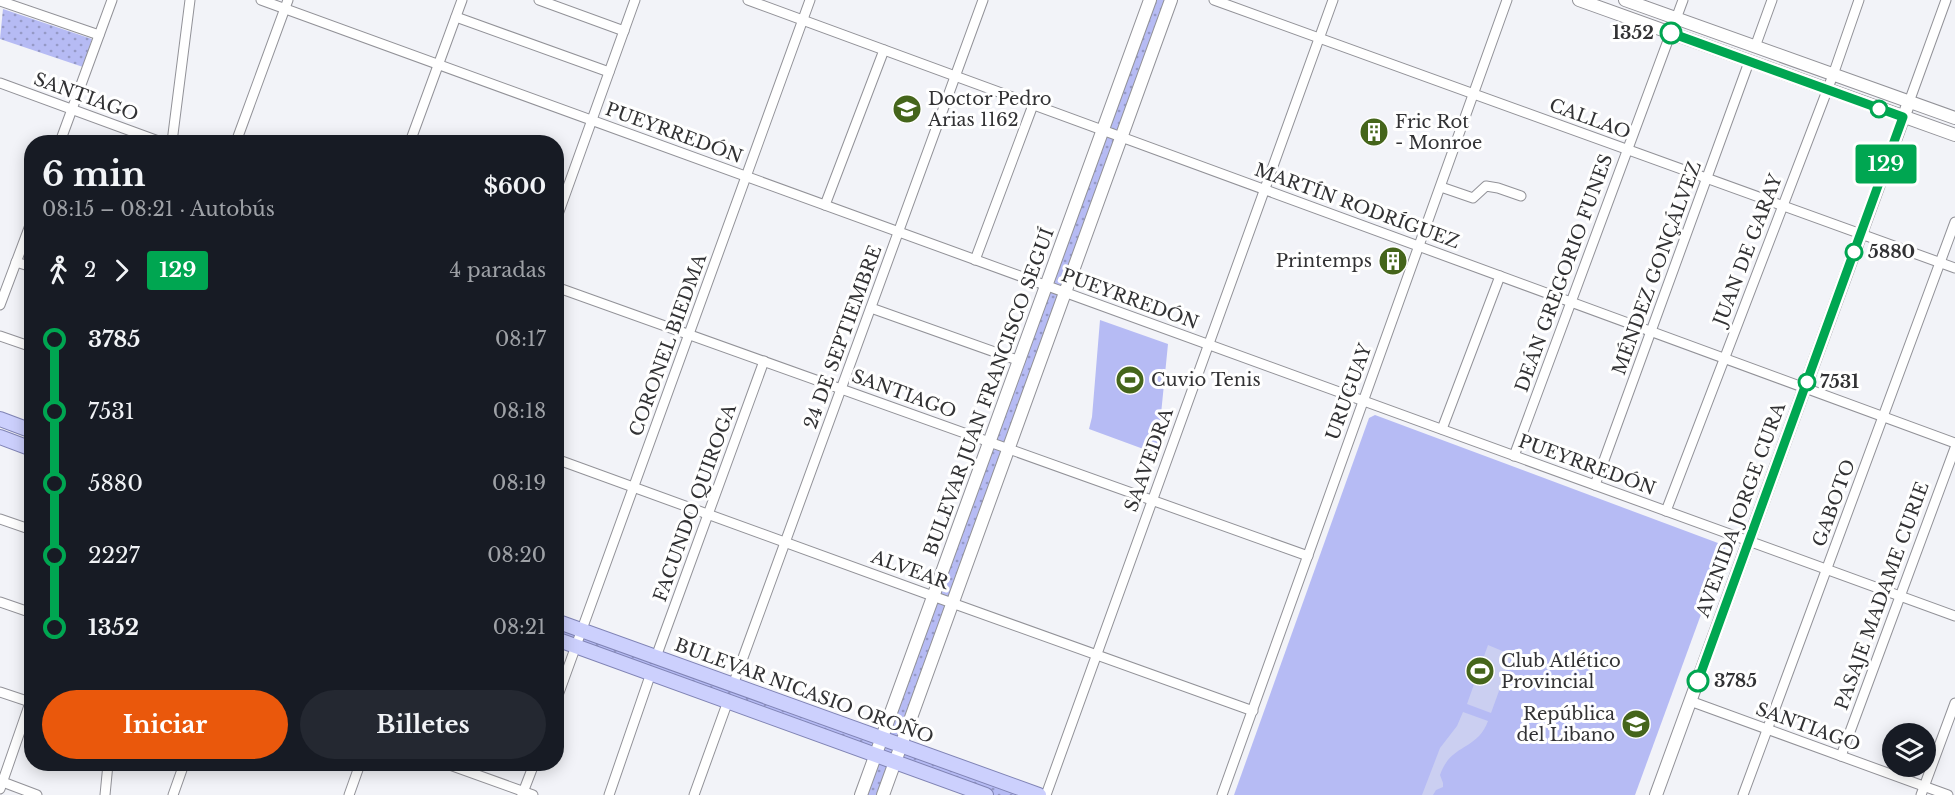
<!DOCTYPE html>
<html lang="es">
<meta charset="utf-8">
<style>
:root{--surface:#171b24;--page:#242831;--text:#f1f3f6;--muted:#9ea1a6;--accent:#ea580c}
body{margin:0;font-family:"Libre Baskerville",serif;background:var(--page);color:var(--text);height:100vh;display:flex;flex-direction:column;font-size:22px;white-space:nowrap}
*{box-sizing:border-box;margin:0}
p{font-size:20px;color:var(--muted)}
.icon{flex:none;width:33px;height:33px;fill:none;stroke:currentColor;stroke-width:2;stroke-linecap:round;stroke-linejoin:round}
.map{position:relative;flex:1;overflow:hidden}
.side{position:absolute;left:24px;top:135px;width:540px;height:636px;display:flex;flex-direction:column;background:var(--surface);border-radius:24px;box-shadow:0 3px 15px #0003}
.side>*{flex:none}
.badge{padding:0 12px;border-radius:4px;font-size:21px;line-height:39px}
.controls{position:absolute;left:1882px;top:723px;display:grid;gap:12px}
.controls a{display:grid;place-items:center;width:54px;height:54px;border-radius:50%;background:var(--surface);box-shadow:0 3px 15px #0003;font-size:30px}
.map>.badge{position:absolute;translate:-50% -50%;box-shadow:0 0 0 3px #fff}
.legs{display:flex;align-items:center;gap:9px;height:66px;padding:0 18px;font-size:20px}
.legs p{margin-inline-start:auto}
.summary{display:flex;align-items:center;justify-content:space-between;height:102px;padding:0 18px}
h1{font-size:33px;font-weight:700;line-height:45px}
.action{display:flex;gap:12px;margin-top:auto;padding:12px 18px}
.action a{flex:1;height:69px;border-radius:36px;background:var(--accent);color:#fff;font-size:24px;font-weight:700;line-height:69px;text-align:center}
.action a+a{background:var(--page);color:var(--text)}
ul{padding:0 18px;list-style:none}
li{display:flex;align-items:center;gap:21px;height:72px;font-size:22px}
li i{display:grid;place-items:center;width:9px;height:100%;margin:0 8px;background:currentColor}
li i::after{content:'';width:15px;height:15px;margin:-8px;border:4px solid;border-radius:50%;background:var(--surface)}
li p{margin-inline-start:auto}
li:first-child i{background:linear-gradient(#0000 50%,currentColor 0)}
li:last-child i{background:linear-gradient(currentColor 50%,#0000 0)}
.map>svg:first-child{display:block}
</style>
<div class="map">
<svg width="1955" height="795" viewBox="0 0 1955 795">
<defs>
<pattern id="grass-dots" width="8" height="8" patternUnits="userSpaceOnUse" patternTransform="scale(1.5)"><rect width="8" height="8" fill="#b6bbf4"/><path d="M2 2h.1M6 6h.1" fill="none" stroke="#9599c6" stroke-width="1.8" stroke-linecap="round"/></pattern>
</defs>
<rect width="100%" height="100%" fill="#f2f3f8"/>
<g fill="url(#grass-dots)">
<polygon points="1150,0 1171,0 901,745 1039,795 986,795 896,762 883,795 861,795 876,755 557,639 556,621 882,738"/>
<polygon points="3,9 92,39 83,67 0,39"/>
</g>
<g fill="#b6bbf4">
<polygon points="1100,320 1168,344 1157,454 1089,429 1092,417"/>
<polygon points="1375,415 1726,546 1635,795 1234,795 1369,418"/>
</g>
<g fill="#cbcff1">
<polygon points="1488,645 1512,655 1491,713 1467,704"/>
<path d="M1463 712 1488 721C1477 751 1451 743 1440 775L1443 783V787L1436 790 1433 795H1422L1440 748 1457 726Z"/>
</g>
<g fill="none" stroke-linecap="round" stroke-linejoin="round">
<g stroke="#929298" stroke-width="11">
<g id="street">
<polyline points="261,0 1955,616"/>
<polyline points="539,0 624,31"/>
<polyline points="748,0 1955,443"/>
<polyline points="1214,0 1955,268"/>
<polyline points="0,1 99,35"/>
<polyline points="456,17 609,72"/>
<polyline points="1755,47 1772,0"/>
<polyline points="0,83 161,142"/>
<polyline points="1909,102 1946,0"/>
<polyline points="60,142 112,0"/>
<polyline points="172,142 190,0"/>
<polyline points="236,142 288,0"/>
<polyline points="410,142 462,0"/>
<polyline points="1441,187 1473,198 1486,186 1498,188 1521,196"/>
<polyline points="825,205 884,50"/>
<polyline points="556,220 635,0"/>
<polyline points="975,260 1033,105"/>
<polyline points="16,262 32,267"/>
<polyline points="556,287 1308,556"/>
<polyline points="0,305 32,220"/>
<polyline points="871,308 1020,361"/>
<polyline points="0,336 32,347"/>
<polyline points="1442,429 1500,276"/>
<polyline points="1514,456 1683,0"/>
<polyline points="556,459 952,603 1253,711"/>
<polyline points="1595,485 1749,62"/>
<polyline points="1666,511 1833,75 1859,0"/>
<polyline points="0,519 32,530"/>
<polyline points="0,602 32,613"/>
<polyline points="656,657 764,361"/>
<polyline points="733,685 983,0"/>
<polyline points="0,692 30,702"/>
<polyline points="556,701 810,0"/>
<polyline points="1690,701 1948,795"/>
<polyline points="1841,756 1955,448"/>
<polyline points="447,764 533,795"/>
<polyline points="0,781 37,795"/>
<polyline points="0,789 32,697"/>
<polyline points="105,795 108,764"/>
<polyline points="173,795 184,764"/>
<polyline points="349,795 360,764"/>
<polyline points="522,795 534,764"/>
<polyline points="609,795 651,673"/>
<polyline points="694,795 728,701"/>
<polyline points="1046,795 1333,0"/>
<polyline points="1222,795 1507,0"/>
<polyline points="1743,795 1955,222"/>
<polyline points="1921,795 1955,703"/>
</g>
</g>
<g stroke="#929298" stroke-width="14">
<g id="secondary">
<polyline points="1579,0 1955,135"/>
<polyline points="1625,0 1955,118"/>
<polyline points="861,795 1150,0"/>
<polyline points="883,795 1171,0"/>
<polyline points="1656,795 1909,102"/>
</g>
</g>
<g stroke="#8084b5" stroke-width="16">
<g id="primary">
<polyline points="0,419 32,431"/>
<polyline points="0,437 32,449"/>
<polyline points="556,621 1039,795"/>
<polyline points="556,639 986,795"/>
</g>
</g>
<use href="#street" stroke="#fff" stroke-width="9"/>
<use href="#secondary" stroke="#fff" stroke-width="12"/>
<use href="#primary" stroke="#ccd0fd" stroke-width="14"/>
</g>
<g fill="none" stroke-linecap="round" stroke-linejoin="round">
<g stroke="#fff" stroke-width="14">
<polyline id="line-1" points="1671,33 1903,117 1698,681"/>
</g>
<use href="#line-1" stroke="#00a651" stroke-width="9"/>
</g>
<defs>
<g id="school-disc" transform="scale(1.5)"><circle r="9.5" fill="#45651b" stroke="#fff"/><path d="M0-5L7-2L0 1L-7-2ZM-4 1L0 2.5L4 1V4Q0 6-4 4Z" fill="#fff"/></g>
<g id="building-disc" transform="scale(1.5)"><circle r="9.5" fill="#45651b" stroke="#fff"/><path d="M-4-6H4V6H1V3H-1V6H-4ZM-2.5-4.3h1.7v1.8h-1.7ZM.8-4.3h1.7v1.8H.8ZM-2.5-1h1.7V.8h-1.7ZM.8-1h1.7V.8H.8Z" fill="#fff"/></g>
<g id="stadium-disc" transform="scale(1.5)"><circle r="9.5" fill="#45651b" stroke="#fff"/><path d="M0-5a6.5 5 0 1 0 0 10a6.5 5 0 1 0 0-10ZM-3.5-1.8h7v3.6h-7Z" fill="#fff"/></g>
</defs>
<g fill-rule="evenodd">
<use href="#school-disc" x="907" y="109"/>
<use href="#building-disc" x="1374" y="132"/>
<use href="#building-disc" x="1393" y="261"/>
<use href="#stadium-disc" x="1130" y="380"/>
<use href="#stadium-disc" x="1480" y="671"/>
<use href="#school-disc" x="1636" y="724"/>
</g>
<g fill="#fff" stroke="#00a651" stroke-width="3">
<circle cx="1671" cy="33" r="10"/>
<circle cx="1879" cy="109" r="8"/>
<circle cx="1854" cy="252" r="8"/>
<circle cx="1807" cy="382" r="8"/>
<circle cx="1698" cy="681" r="10"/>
</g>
<g text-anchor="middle" stroke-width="6" stroke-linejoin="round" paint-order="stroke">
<g font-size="18" font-weight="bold" fill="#323234" stroke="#fff" text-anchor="start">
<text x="1654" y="39" text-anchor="end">1352</text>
<text x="1868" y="258">5880</text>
<text x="1820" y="388">7531</text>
<text x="1714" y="687">3785</text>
</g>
<g font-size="18" fill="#323234" stroke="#fff">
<text transform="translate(86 97) rotate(20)" y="6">SANTIAGO</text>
<text transform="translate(1590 119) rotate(20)" y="6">CALLAO</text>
<text transform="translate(674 133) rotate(20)" y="6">PUEYRREDÓN</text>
<text transform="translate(1357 206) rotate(20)" y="6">MARTÍN RODRÍGUEZ</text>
<text transform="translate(1748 250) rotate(-69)" y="6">JUAN DE GARAY</text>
<text transform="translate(1657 268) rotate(-70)" y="6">MÉNDEZ GONÇÁLVEZ</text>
<text transform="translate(1564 273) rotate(-70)" y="6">DEÁN GREGORIO FUNES</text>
<text transform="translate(1130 299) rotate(20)" y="6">PUEYRREDÓN</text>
<text transform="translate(843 337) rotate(-70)" y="6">24 DE SEPTIEMBRE</text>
<text transform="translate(668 345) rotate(-70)" y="6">CORONEL BIEDMA</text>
<text transform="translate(989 392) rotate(-70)" y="6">BULEVAR JUAN FRANCISCO SEGUÍ</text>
<text transform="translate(1349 392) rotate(-70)" y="6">URUGUAY</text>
<text transform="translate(904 394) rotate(20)" y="6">SANTIAGO</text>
<text transform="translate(1149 460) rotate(-70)" y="6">SAAVEDRA</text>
<text transform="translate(1587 465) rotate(20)" y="6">PUEYRREDÓN</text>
<text transform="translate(695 503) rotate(-70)" y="6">FACUNDO QUIROGA</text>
<text transform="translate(1834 503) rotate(-70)" y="6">GABOTO</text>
<text transform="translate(1741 510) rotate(-70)" y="6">AVENIDA JORGE CURA</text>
<text transform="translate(910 570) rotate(20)" y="6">ALVEAR</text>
<text transform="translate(1882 596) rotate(-70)" y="6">PASAJE MADAME CURIE</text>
<text transform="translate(804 691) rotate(20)" y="6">BULEVAR NICASIO OROÑO</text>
<text transform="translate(1808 727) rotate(20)" y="6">SANTIAGO</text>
</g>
<g font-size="18" fill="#323234" stroke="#fff" text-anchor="start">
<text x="928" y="105">Doctor Pedro<tspan x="928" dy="21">Arias 1162</tspan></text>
<text x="1395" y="128">Fric Rot<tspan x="1395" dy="21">- Monroe</tspan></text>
<text x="1372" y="267" text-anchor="end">Printemps</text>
<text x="1151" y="386">Cuvio Tenis</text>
<text x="1501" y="667">Club Atlético<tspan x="1501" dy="21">Provincial</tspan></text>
<text x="1615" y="720" text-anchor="end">República<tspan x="1615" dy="21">del Libano</tspan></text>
</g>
</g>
</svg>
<div class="controls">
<a><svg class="icon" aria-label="layers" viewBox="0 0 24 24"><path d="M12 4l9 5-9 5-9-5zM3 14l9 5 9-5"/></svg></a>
</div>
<b class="badge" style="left:1886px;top:164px;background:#00a651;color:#fff">129</b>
<section class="side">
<div class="summary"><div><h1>6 min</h1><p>08:15 – 08:21 · Autobús</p></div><b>$600</b></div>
<div class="legs"><svg class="icon" aria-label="walk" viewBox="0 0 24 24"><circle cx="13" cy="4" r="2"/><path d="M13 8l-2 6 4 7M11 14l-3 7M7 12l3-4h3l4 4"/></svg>2<svg class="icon" aria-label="forward" viewBox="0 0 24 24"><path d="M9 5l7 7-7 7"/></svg><b class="badge" style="background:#00a651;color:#fff">129</b><p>4 paradas</p></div>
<ul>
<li><i style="color:#00a651"></i><b>3785</b><p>08:17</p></li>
<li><i style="color:#00a651"></i><span>7531</span><p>08:18</p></li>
<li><i style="color:#00a651"></i><span>5880</span><p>08:19</p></li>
<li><i style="color:#00a651"></i><span>2227</span><p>08:20</p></li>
<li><i style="color:#00a651"></i><b>1352</b><p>08:21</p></li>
</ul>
<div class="action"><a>Iniciar</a><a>Billetes</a></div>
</section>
</div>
